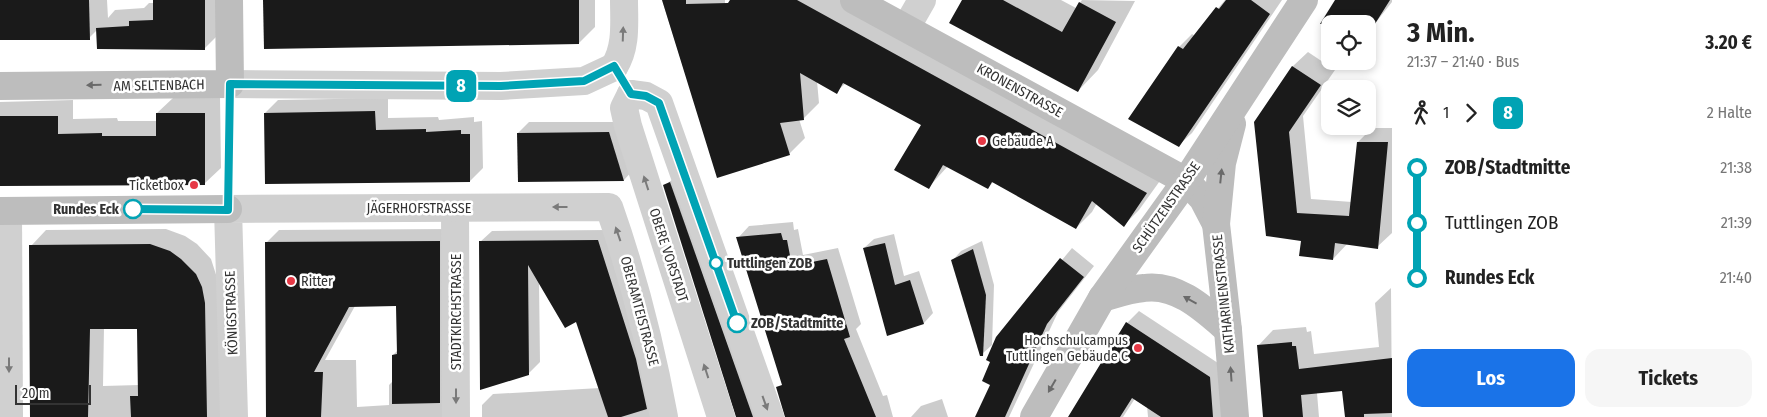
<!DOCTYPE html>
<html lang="de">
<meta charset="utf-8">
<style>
:root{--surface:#fff;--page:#f6f6f6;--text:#222;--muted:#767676;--accent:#1a73e8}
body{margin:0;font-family:"Fira Sans Condensed",sans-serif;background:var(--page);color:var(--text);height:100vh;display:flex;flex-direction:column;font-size:19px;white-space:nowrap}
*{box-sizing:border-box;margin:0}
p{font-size:16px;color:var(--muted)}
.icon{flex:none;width:28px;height:28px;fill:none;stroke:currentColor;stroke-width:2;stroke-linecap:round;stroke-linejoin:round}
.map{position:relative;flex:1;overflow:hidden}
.panel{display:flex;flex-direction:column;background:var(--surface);width:375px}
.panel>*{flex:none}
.badge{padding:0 10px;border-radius:8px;font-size:18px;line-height:32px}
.tools{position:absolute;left:1321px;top:15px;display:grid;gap:10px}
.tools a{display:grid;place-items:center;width:55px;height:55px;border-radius:10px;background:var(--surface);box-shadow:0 2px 8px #0003;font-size:25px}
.scale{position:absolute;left:15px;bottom:12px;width:76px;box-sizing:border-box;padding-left:5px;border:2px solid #333;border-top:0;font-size:14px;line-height:18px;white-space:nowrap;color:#333;-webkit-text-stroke:4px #fff;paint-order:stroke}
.map>.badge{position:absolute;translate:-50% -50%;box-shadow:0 0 0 2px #fff}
.legs{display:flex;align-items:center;gap:8px;height:55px;padding:0 15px;font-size:16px}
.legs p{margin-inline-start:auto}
.headline{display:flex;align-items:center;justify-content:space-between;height:85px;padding:0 15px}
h1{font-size:28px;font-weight:700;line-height:38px}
.cta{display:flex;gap:10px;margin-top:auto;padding:10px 15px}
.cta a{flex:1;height:58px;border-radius:15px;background:var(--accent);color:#fff;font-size:20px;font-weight:700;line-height:58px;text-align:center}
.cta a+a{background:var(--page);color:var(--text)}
ul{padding:0 15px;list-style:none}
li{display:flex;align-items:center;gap:18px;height:55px;font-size:19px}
li i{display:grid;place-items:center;width:8px;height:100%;margin:0 6px;background:currentColor}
li i::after{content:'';width:12px;height:12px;margin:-6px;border:4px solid;border-radius:50%;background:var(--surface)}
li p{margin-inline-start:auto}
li:first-child i{background:linear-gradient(#0000 50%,currentColor 0)}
li:last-child i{background:linear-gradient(currentColor 50%,#0000 0)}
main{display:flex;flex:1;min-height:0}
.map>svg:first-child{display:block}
</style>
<main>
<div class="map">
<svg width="1392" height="417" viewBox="0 0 1392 417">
<rect width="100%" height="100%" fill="#fff"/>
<g fill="#0003" fill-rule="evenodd">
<polygon points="0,0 107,0 108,18 115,10 144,8 149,3 154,3 154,0 223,0 223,30 205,48 97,30 89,38 0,39"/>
<polygon points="264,0 595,0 595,27 579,43"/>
<polygon points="662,0 725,0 725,10 731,0 840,0 1162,178 1139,210 1124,225 1097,203 1092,212 1076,228 994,181 988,188 948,166 929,187 922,125 846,83 836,92 817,81 819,103 804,118 799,119 805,138 790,153 718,177"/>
<polygon points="963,0 1061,0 1076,8 1082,0 1135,1 1098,70 1078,91"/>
<polygon points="1225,0 1282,0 1192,133 1179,145 1179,47 1192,34 1195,36"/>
<polygon points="1336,0 1392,0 1392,2 1373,26 1369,23 1368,26"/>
<polygon points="1308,52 1335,70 1303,116 1311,199 1352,202 1358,142 1372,128 1392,128 1392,233 1377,247 1348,243 1333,259 1303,240 1256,122 1293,66"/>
<polygon points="220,97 221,168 205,183 0,185 0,102 73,100 73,119 117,118 118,121 157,121 157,113 173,98"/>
<polygon points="388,98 388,118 438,117 439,120 474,117 474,122 482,121 483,168 470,181 265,113 278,100"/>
<polygon points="529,122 620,122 634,169 624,180 518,133"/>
<polygon points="676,177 761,417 737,417 665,185"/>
<polygon points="793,222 794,230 798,229 803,255 838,248 861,324 856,329 883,396 887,395 893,417 800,417 738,238 749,226"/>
<path d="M166 229 185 236 197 244 211 259 220 287 223 417H32L31 246 46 230ZM104 328H139V385L103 386Z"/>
<path d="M452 229 453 417H267L266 243 279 230ZM398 305V350L393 355V381L389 385V405L357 407 356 360H325L355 306Z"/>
<polygon points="609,230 665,417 482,417 482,405 493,394 600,388 576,320 539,281 540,362 528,374 480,242 492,231"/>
<polygon points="894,234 904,276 919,271 933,313 924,323 888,335 864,248 874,239"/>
<polygon points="982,241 994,285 992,345 982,354 952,261 961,251"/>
<polygon points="1072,248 1094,266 1058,312 1009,417 976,417 992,384 992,362 997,338"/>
<polygon points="1391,288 1392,417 1346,417 1343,390 1317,393 1319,417 1264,417 1258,346 1273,330 1306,327 1307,332 1311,331 1314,354 1379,347 1375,303"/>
<polygon points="1139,311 1221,365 1226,417 1148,417 1145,383 1123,417 1069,417 1127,323"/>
<polygon points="942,399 948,417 911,417 921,406"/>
</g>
<g fill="#1a1a1a">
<polygon points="0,0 89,0 90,40 0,40"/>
<polygon points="153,0 205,0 205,50 97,49 96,28 129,26 129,21 153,20"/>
<polygon points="263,0 579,0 579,44 264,49"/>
<polygon points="662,0 686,0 686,4 728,3 730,0 797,0 1147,193 1124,227 1092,201 1076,229 992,182 988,189 943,165 929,189 894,170 921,125 843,83 837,94 800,73 804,120 780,123 790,155 717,178"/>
<polygon points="962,0 1003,0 1062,32 1079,2 1116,22 1078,92 949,23"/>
<polygon points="1226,0 1251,0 1270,14 1179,147 1128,119 1178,46 1183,49 1216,7 1219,9"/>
<polygon points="1335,0 1390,0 1373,27 1368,24 1320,24"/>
<polygon points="1292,66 1321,85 1289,132 1297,213 1349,216 1357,142 1388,142 1378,249 1335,243 1333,260 1299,256 1301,241 1266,236 1254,122"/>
<polygon points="375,111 376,130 426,129 426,132 461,130 461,134 470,134 470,182 265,184 264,113"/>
<polygon points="156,113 205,113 205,185 0,186 0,116 58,116 58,134 102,133 102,136 156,136"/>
<polygon points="609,132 624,181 518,182 517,133"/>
<polygon points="670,182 753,417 736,417 663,185"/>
<polygon points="781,233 783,240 787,240 792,266 827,259 850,337 844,339 876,417 785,417 776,387 782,385 736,237"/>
<polygon points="598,240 636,359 647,409 621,417 608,417 576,322 565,328 528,265 529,375 480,390 479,241"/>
<polygon points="440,241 440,403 392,404 392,355 397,354 396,306 349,307 314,372 323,372 321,417 266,417 265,242"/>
<polygon points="885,243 895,285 910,280 924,324 887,336 863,248"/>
<polygon points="150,244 170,251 181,259 196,274 202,287 205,303 207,417 131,417 130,396 138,396 137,329 90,329 88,417 30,417 29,245"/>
<polygon points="973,249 986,295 983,356 980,356 951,260"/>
<polygon points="1060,258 1084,277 1047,324 1005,417 975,417 990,385 982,381 990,362 986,360 996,337"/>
<polygon points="1126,322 1210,377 1213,417 1161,417 1132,398 1120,417 1068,417"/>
<polygon points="1292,342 1292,346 1296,346 1299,369 1392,358 1392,413 1364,414 1364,417 1345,417 1342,391 1301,395 1303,417 1263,417 1257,345"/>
</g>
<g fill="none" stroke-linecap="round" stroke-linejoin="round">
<g stroke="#d0d0d0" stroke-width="28">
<polyline points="906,28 922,0"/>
<path d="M614 67C627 47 624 22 624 0"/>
<polyline points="230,84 501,86 584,81 614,67"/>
<polyline points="631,94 646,96 659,103 770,417"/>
<polyline points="631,94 624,108 628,126 721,417"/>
<polyline points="455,208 456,417"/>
<polyline points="8,211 9,417"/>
<path d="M234 417 228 209 609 207C633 275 651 346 664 417"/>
</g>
<g stroke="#bdbdbd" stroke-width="28">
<polyline points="854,0 1186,181 1203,199 1216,224 1228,330 1235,417"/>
<polyline points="0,86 230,84 229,0"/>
<polyline points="0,211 228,209"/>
<polyline points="1216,224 1222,163 1232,124"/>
<path d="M1102 298C1116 294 1130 289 1144 288 1177 283 1205 310 1228 330"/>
<polyline points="1034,417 1102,298 1186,181 1304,0"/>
</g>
</g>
<defs><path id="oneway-solid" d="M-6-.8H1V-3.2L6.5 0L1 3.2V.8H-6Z" transform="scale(1.25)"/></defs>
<g fill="#7a7a7a">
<use href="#oneway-solid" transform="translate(623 34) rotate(-88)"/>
<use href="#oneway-solid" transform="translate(646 183) rotate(-108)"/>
<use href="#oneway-solid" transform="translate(560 207) rotate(180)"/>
<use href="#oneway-solid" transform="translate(618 234) rotate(-109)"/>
<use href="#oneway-solid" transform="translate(9 365) rotate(90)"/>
<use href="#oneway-solid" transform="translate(706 371) rotate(-108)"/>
<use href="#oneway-solid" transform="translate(456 396) rotate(90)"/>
<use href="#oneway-solid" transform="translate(765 403) rotate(70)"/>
</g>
<g fill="#6a6a6a">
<use href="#oneway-solid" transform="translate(94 85) rotate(179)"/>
<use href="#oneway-solid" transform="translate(1221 176) rotate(-84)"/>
<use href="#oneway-solid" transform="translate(1190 300) rotate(-151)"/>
<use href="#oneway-solid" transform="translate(1231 374) rotate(-94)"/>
<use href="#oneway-solid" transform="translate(1052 386) rotate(120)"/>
</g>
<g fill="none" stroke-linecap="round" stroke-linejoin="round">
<g stroke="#fff" stroke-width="11">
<polyline id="line-1" points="133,209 228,210 230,84 501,86 584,81 614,66 631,94 646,96 659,103 737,323"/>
</g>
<use href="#line-1" stroke="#00a3b4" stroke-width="8"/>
</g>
<g fill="#e63946" stroke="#fff" stroke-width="2">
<circle cx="982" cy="141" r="5"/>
<circle cx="194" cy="185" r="5"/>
<circle cx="291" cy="281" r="5"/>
<circle cx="1138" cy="348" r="5"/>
</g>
<g fill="#fff" stroke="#00a3b4" stroke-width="2.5">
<circle cx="133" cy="209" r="9"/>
<circle cx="716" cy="263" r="6"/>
<circle cx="737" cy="323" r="9"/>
</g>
<g text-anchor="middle" stroke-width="5" stroke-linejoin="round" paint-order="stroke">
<g font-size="14" fill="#333" stroke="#fff">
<text transform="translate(159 85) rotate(-1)" y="5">AM SELTENBACH</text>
<text transform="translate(1020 90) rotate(29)" y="5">KRONENSTRASSE</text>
<text transform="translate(1166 207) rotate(-55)" y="5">SCHÜTZENSTRASSE</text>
<text x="419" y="213">JÄGERHOFSTRASSE</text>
<text transform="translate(669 255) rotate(72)" y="5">OBERE VORSTADT</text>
<text transform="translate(1223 294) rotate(-96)" y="5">KATHARINENSTRASSE</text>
<text transform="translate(640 311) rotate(75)" y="5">OBERAMTEISTRASSE</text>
<text transform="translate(456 312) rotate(-90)" y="5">STADTKIRCHSTRASSE</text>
<text transform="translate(231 313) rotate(-92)" y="5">KÖNIGSTRASSE</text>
</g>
<g font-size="14" fill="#333" stroke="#fff" text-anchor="start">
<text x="992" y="146">Gebäude A</text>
<text x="184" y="190" text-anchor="end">Ticketbox</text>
<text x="301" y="286">Ritter</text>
<text x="1128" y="345" text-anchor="end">Hochschulcampus<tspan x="1128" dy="16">Tuttlingen Gebäude C</tspan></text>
</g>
<g font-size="14" font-weight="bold" fill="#333" stroke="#fff" text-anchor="start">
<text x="119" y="214" text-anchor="end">Rundes Eck</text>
<text x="727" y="268">Tuttlingen ZOB</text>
<text x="751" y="328">ZOB/Stadtmitte</text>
</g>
</g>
</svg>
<div class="tools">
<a><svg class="icon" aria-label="locate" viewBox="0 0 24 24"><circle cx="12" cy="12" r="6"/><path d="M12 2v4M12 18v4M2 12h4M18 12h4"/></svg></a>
<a><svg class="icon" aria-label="layers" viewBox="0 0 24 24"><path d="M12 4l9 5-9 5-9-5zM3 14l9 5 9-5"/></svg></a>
</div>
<div class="scale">20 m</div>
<b class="badge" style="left:461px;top:86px;background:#00a3b4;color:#fff">8</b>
</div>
<section class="panel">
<div class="headline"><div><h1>3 Min.</h1><p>21:37 – 21:40 · Bus</p></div><b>3.20 €</b></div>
<div class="legs"><svg class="icon" aria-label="walk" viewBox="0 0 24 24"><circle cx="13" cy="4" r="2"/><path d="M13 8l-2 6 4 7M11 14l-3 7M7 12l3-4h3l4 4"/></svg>1<svg class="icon" aria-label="forward" viewBox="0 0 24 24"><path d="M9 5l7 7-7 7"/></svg><b class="badge" style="background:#00a3b4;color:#fff">8</b><p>2 Halte</p></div>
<ul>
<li><i style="color:#00a3b4"></i><b>ZOB/Stadtmitte</b><p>21:38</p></li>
<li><i style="color:#00a3b4"></i><span>Tuttlingen ZOB</span><p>21:39</p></li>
<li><i style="color:#00a3b4"></i><b>Rundes Eck</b><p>21:40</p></li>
</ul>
<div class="cta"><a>Los</a><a>Tickets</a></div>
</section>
</main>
